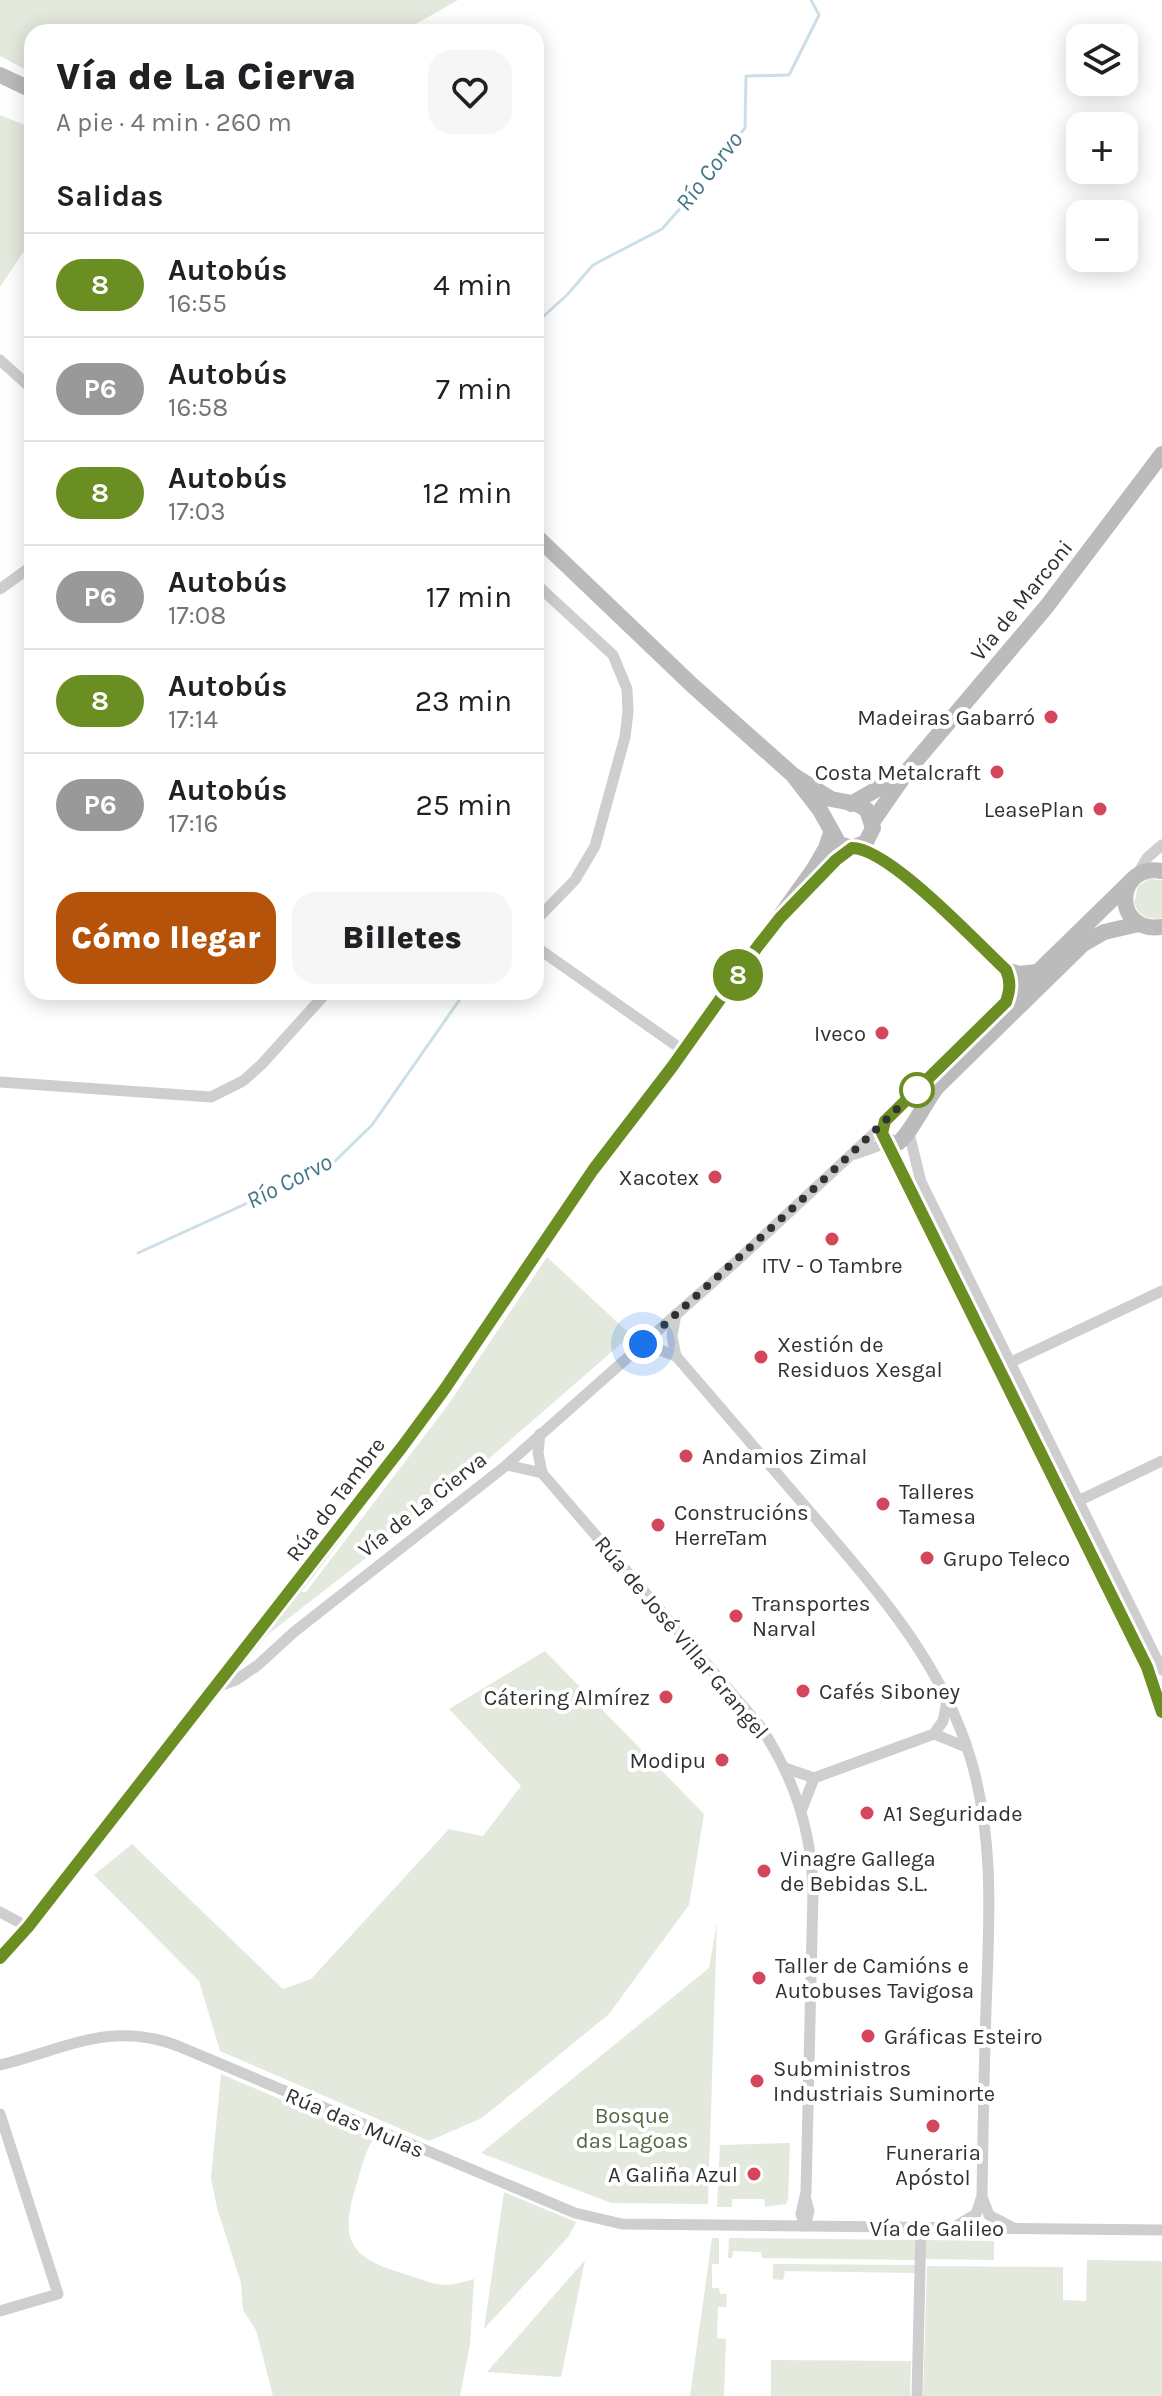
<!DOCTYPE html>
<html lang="es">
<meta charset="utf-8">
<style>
:root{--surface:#fff;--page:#f6f6f6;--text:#202124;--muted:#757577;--line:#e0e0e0;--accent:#b45309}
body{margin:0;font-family:Karla,sans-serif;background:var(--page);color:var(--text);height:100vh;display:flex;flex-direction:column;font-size:30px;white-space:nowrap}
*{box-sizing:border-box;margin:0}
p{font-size:26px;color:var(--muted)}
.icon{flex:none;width:44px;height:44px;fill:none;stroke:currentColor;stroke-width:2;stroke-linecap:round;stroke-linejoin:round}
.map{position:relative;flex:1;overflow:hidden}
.drawer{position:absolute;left:24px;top:24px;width:520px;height:976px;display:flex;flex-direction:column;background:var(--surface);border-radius:24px;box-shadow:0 4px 20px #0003}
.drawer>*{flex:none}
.badge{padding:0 16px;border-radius:26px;font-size:28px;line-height:52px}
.controls{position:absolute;left:1066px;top:24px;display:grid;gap:16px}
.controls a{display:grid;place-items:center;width:72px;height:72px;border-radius:16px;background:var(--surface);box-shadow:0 4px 20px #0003;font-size:40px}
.you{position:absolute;width:40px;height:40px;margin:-20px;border:6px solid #fff;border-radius:50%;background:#1a73e8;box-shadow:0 0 0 12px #1a73e833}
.map>.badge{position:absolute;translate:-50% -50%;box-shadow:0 0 0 4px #fff}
h2{padding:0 32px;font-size:30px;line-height:72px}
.round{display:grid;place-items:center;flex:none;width:84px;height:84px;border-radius:24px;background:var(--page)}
.head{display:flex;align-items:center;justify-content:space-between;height:136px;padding:0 32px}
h1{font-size:38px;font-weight:800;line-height:60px}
.primary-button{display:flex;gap:16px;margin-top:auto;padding:16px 32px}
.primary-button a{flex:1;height:92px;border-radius:24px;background:var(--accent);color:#fff;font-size:32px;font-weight:800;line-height:92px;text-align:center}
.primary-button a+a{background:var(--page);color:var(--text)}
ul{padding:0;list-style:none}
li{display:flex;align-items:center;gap:24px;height:104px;padding:0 32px;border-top:2px solid var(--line)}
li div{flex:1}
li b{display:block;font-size:30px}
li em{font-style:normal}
li .badge{min-width:88px;font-weight:700;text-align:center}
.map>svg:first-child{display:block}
</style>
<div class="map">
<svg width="1162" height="2396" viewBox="0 0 1162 2396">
<rect width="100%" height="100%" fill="#fff"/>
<g fill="#e4e9dd">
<polygon points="0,0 458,0 402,32 32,32 32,73 0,56"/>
<polygon points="0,115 32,128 32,239 0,287"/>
<path d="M1149 879 1162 880V918C1149 921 1139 916 1134 904L1138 886Z"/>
<polygon points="547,1257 631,1335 454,1489 266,1636 301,1592 306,1592 448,1405"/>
<polygon points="545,1651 704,1814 689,1905 609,2014 482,2118 429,2141 220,2051 199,1981 94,1875 132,1844 283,1989 311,1979 449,1829 483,1836 521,1786 449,1709"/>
<polygon points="717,1923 708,2204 611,2203 481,2153 709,1968"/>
<path d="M221 2074 373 2139C364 2155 361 2169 356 2186 338 2243 352 2259 408 2275 439 2285 441 2289 474 2279L470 2345 460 2396H273L256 2330 243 2310 241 2283 217 2208 211 2178Z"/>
<polygon points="790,2143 788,2200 786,2204 765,2207 764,2199 732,2199 732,2207 717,2207 720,2145"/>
<polygon points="504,2192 576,2222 569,2236 484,2329"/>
<polygon points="712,2238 719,2238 719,2264 712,2264 712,2288 719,2288 720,2294 727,2294 726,2307 718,2307 717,2338 726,2339 724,2396 690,2396"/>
<polygon points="729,2238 916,2240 915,2260 762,2258 761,2252 733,2251 732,2258 728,2258"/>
<polygon points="926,2240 994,2241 994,2260 926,2259"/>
<polygon points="585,2260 561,2377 487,2372"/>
<polygon points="1087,2260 1162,2261 1162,2396 923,2396 927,2266 1063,2267 1063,2300 1086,2301"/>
<polygon points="773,2264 915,2265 915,2273 785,2271 783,2280 773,2279"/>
<polygon points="771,2360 911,2361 910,2396 771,2396"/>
</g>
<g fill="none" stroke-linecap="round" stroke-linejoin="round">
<g stroke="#ccdfe8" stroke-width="3">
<polyline points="536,323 567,295 593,265 662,229 692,195 745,128 746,76 789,75 819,15 811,0"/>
<polyline points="138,1253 331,1165 372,1125 465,992"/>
</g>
<g stroke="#cecece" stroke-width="11">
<polyline points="0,360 32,389"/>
<polyline points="536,584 613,655 627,689 628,712 625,737 595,846 575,880 536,920"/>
<polyline points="0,589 32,566"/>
<polyline points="1137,875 1147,858 1162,845"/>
<polyline points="536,947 684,1051"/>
<polyline points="0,1082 211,1097 243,1081 261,1065 327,992"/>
<polyline points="908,1129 921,1182 1162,1670"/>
<polyline points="855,1154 889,1142 1147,1667 1162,1712"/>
<path d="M676 1314 672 1336 676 1356C721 1409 766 1461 811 1513 876 1589 942 1662 971 1760 995 1841 989 1925 986 2008 984 2071 983 2133 982 2196L976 2214 956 2226"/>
<polyline points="635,1351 660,1350 676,1356"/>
<polyline points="1007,1364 1162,1291"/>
<path d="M540 1434 538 1453 542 1473 760 1726C794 1777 812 1830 813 1892L806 2192 801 2214 805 2226 809 2211 805 2196"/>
<polyline points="507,1465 542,1473"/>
<polyline points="1076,1502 1162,1461"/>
<polyline points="216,1687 236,1680 258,1665 294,1632 503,1468 740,1258 883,1125"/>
<polyline points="934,1734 966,1747"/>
<polyline points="785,1768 814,1778 934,1734 943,1721 947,1701"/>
<polyline points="802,1809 814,1778"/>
<polyline points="0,1912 28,1927"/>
<path d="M0 2065C65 2049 111 2020 178 2046L575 2213 622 2224 1162 2230"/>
<polyline points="0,2114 58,2294 0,2311"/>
<polyline points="982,2197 989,2215 1010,2226"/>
<polyline points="917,2396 921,2228"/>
</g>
<g stroke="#bbb" stroke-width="16">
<polyline points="0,75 32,90"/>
<polyline points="536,536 693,686 793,775 831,799 857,804 867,810 873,828 866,842 852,848 839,844 820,810 793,775"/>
<polyline points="851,804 898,777"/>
<polyline points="873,821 909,769 1047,606 1162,454"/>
<path d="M857 847C915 872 960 927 1006 970L1019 974 1037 972"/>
<path d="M1162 871C1114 863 1112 934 1162 927"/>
<path d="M1132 880 885 1121 882 1129 885 1140 896 1144C908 1139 926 1100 937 1087L1083 944 1104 932 1139 924"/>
<polyline points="814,883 836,860 852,848"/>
<polyline points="0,1958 28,1927 318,1557 444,1390 593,1170 684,1051 814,869 826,848 831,833"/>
</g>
</g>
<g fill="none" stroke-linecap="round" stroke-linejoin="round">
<g stroke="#fff" stroke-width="18">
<path id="line" d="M0 1958 28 1927 402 1447 444 1390 593 1170 672 1067 758 946 780 918 836 860 852 848C889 848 976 942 1006 970 1011 982 1010 990 1006 1002L885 1121 882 1133 1147 1667 1162 1712"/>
</g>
<use href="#line" stroke="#6b8e23" stroke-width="12"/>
<path stroke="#313131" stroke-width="8" stroke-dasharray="0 14.4" d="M643 1344C737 1259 832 1175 921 1085L917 1090"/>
</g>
<g fill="#d4465b" stroke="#fff" stroke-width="3">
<circle cx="1051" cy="717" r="8"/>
<circle cx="997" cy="772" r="8"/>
<circle cx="1100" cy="809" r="8"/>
<circle cx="882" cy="1033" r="8"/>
<circle cx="715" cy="1177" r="8"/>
<circle cx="832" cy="1239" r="8"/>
<circle cx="761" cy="1357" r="8"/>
<circle cx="686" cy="1456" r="8"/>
<circle cx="883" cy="1504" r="8"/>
<circle cx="658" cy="1525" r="8"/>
<circle cx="927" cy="1558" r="8"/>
<circle cx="736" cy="1616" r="8"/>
<circle cx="803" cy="1691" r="8"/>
<circle cx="666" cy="1697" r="8"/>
<circle cx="722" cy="1760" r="8"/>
<circle cx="867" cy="1813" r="8"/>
<circle cx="764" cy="1871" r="8"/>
<circle cx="759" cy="1978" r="8"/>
<circle cx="868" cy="2036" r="8"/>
<circle cx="757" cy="2081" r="8"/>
<circle cx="933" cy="2126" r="8"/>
<circle cx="754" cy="2174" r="8"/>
</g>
<circle fill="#fff" stroke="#6b8e23" stroke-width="4" cx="917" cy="1090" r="16"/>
<g text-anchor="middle" stroke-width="8" stroke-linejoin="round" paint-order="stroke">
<g font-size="22" fill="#313131" stroke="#fff">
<text transform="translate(1021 600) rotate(-51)" y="8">Vía de Marconi</text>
<text transform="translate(335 1499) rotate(-53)" y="8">Rúa do Tambre</text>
<text transform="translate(422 1504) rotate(-38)" y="8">Vía de La Cierva</text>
<text transform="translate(682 1637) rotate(50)" y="8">Rúa de José Villar Grangel</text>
<text transform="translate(355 2122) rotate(23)" y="8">Rúa das Mulas</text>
<text x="937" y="2236">Vía de Galileo</text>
</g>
<g font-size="22" fill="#313131" stroke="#fff" text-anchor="start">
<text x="1035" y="725" text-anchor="end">Madeiras Gabarró</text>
<text x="981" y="780" text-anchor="end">Costa Metalcraft</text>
<text x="1084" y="817" text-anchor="end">LeasePlan</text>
<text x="866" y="1041" text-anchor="end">Iveco</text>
<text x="699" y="1185" text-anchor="end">Xacotex</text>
<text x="832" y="1273" text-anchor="middle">ITV - O Tambre</text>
<text x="777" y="1352">Xestión de<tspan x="777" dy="25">Residuos Xesgal</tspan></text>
<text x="702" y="1464">Andamios Zimal</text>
<text x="899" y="1499">Talleres<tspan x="899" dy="25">Tamesa</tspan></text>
<text x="674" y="1520">Construcións<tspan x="674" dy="25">HerreTam</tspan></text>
<text x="943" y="1566">Grupo Teleco</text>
<text x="752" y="1611">Transportes<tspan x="752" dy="25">Narval</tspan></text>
<text x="819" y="1699">Cafés Siboney</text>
<text x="650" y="1705" text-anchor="end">Cátering Almírez</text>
<text x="706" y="1768" text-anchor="end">Modipu</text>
<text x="883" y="1821">A1 Seguridade</text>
<text x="780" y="1866">Vinagre Gallega<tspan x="780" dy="25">de Bebidas S.L.</tspan></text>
<text x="775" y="1973">Taller de Camións e<tspan x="775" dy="25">Autobuses Tavigosa</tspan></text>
<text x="884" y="2044">Gráficas Esteiro</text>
<text x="773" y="2076">Subministros<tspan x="773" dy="25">Industriais Suminorte</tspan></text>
<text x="933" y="2160" text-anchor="middle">Funeraria<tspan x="933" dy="25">Apóstol</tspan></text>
<text x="738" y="2182" text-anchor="end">A Galiña Azul</text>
</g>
<g font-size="22" fill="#576842" stroke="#fff">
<text x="632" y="2123">Bosque<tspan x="632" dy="25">das Lagoas</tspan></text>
</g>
<g font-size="24" font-style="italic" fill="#46768b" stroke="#fff">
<text transform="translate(709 171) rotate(-52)" y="8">Río Corvo</text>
<text transform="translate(289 1181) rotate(-27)" y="8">Río Corvo</text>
</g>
</g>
</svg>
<div class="controls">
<a><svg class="icon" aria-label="layers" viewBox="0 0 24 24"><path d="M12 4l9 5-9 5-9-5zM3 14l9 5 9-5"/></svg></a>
<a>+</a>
<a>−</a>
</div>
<div class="you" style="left:643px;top:1344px"></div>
<b class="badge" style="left:738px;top:975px;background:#6b8e23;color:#fff">8</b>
<section class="drawer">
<div class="head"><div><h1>Vía de La Cierva</h1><p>A pie · 4 min · 260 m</p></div><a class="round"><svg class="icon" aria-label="heart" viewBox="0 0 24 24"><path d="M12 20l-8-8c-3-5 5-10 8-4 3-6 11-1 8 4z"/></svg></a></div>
<h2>Salidas</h2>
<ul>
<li><span class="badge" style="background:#6b8e23;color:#fff">8</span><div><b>Autobús</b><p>16:55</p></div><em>4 min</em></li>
<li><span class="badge" style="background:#999;color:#fff">P6</span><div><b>Autobús</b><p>16:58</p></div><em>7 min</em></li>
<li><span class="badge" style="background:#6b8e23;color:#fff">8</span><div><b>Autobús</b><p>17:03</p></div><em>12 min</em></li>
<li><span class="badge" style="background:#999;color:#fff">P6</span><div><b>Autobús</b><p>17:08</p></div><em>17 min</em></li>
<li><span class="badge" style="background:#6b8e23;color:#fff">8</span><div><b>Autobús</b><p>17:14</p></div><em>23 min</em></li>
<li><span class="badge" style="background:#999;color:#fff">P6</span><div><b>Autobús</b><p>17:16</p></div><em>25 min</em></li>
</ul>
<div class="primary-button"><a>Cómo llegar</a><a>Billetes</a></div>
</section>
</div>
